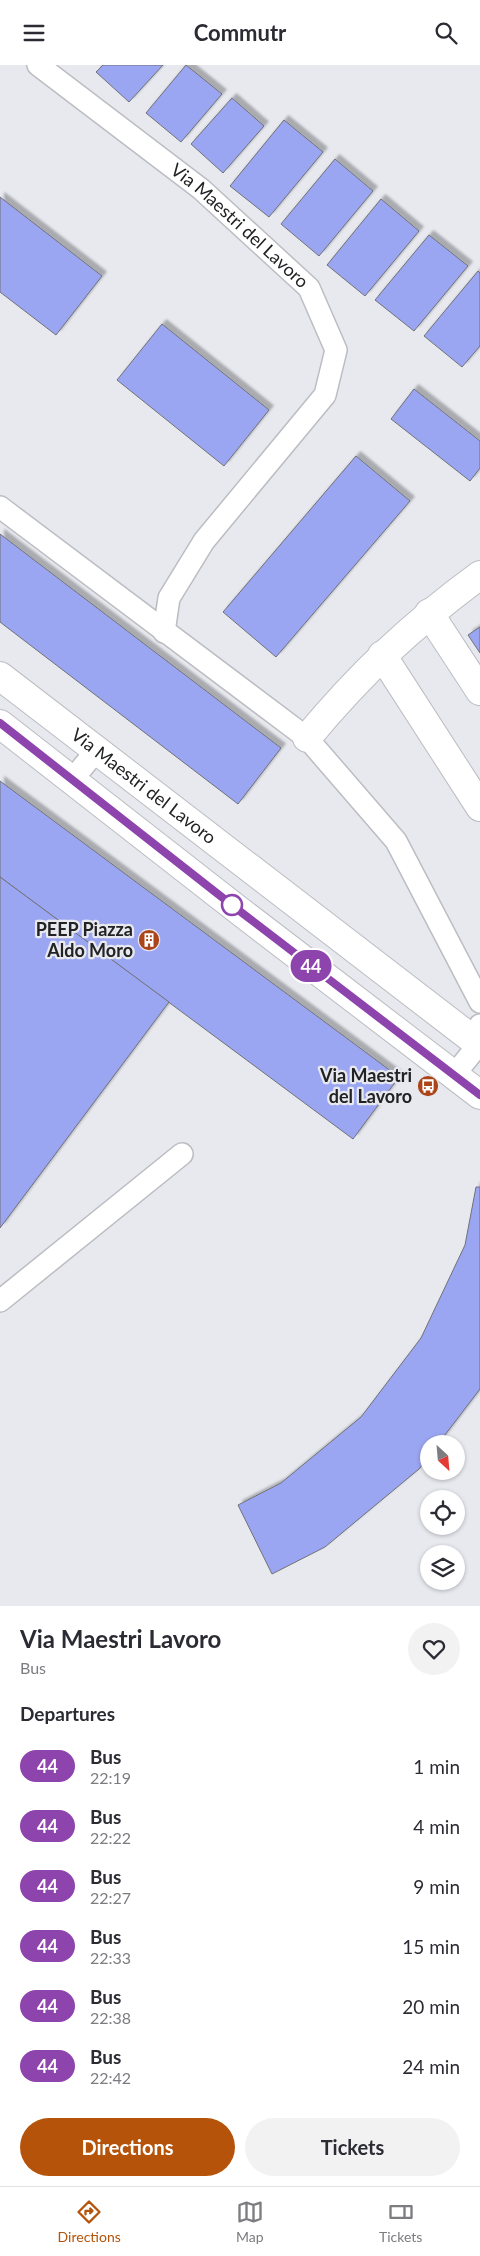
<!DOCTYPE html>
<style>
:root{--surface:#fff;--page:#f2f2f3;--text:#2b2b33;--muted:#7c7c81;--line:#e1e1e2;--accent:#b45309}
body{margin:0;font-family:Lato,sans-serif;background:var(--page);color:var(--text);height:100vh;display:flex;flex-direction:column;font-size:19px;white-space:nowrap}
*{box-sizing:border-box;margin:0}
p{font-size:16px;color:var(--muted)}
.icon{flex:none;width:28px;height:28px;fill:none;stroke:currentColor;stroke-width:2;stroke-linecap:round;stroke-linejoin:round}
.map{position:relative;height:1541px;overflow:hidden}
.sheet{display:flex;flex-direction:column;background:var(--surface);flex:1}
.sheet>*{flex:none}
.badge{padding:0 10px;border-radius:16px;font-size:18px;line-height:32px}
.needle{width:32px;rotate:154deg}
.buttons{position:absolute;left:420px;top:1370px;display:grid;gap:10px}
.buttons a{display:grid;place-items:center;width:45px;height:45px;border-radius:50%;background:var(--surface);box-shadow:0 1px 4px #0004;font-size:25px}
.map>.badge{position:absolute;translate:-50% -50%;box-shadow:0 0 0 2px #fff}
h2{padding:0 20px;font-size:19px;line-height:45px}
.round{display:grid;place-items:center;flex:none;width:52px;height:52px;border-radius:26px;background:var(--page)}
.summary{display:flex;align-items:center;justify-content:space-between;height:85px;padding:0 20px}
h1{font-size:24px;font-weight:700;line-height:38px}
.action{display:flex;gap:10px;margin-top:auto;padding:10px 20px}
.action a{flex:1;height:58px;border-radius:30px;background:var(--accent);color:#fff;font-size:20px;font-weight:700;line-height:58px;text-align:center}
.action a+a{background:var(--page);color:var(--text)}
ul{padding:0;list-style:none}
li{display:flex;align-items:center;gap:15px;height:60px;padding:0 20px}
li div{flex:1}
li b{display:block;font-size:19px}
li em{font-style:normal}
li .badge{min-width:55px;font-weight:700;text-align:center}
header{display:flex;justify-content:space-between;align-items:center;height:65px;padding:0 20px;background:var(--surface);font-size:22px;font-weight:700}
.menu{display:flex;justify-content:space-around;align-items:center;height:70px;border-top:1px solid var(--line);background:var(--surface);font-size:14px;color:var(--muted)}
.menu a{display:grid;justify-items:center;gap:2px}
.menu .active{color:var(--accent)}
.map>svg:first-child{display:block}
</style>
<header><svg class="icon" aria-label="menu" viewBox="0 0 24 24"><path d="M4 6h16M4 12h16M4 18h16"/></svg>Commutr<svg class="icon" aria-label="search" viewBox="0 0 24 24"><circle cx="10" cy="10" r="6"/><path d="M15 15l6 6"/></svg></header>
<div class="map">
<svg width="480" height="1541" viewBox="0 0 480 1541">
<defs>
<filter id="shadow"><feDropShadow dx="4.5" dy="-4.5" stdDeviation="1" flood-color="#0004"/></filter>
</defs>
<rect width="100%" height="100%" fill="#e7e9ef"/>
<g fill="#9ba6f2" stroke="#707177" filter="url(#shadow)">
<polygon points="103,0 163,0 129,37 96,7"/>
<polygon points="186,0 222,29 181,77 146,48"/>
<polygon points="232,33 264,61 223,108 191,79"/>
<polygon points="284,55 323,87 269,152 230,121"/>
<polygon points="335,94 373,126 319,191 281,159"/>
<polygon points="0,132 102,211 56,270 0,227"/>
<polygon points="381,134 419,166 365,231 327,200"/>
<polygon points="429,170 468,201 414,266 375,235"/>
<polygon points="478,206 480,208 480,281 462,302 424,271"/>
<polygon points="162,259 269,345 224,401 117,315"/>
<polygon points="414,324 480,376 480,403 470,416 391,354"/>
<polygon points="356,391 410,436 276,592 223,547"/>
<polygon points="0,469 281,683 238,739 0,557"/>
<polygon points="480,562 480,588 468,570"/>
<polygon points="0,716 399,1012 353,1074 0,812"/>
<polygon points="0,812 169,937 0,1163"/>
<polygon points="476,1122 480,1122 480,1324 438,1379 429,1379 429,1391 419,1404 325,1482 272,1509 238,1440 281,1418 361,1352 421,1273 465,1180"/>
</g>
<g fill="none" stroke-linecap="round" stroke-linejoin="round">
<g stroke="#bcbdc3" stroke-width="24">
<g id="service">
<path id="s1" d="M38 0 201 124 309 223 336 285 325 330 204 476 169 533 164 567"/>
<polyline points="0,442 307,673 396,776 480,937"/>
<polyline points="72,715 96,686"/>
<polyline points="454,1010 479,979 480,960"/>
<polyline points="0,1236 182,1089"/>
</g>
</g>
<g stroke="#bcbdc3" stroke-width="30">
<g id="minor">
<polyline points="429,548 480,626"/>
<polyline points="382,590 480,742"/>
<path d="M307 673C360 609 413 559 480 510"/>
</g>
</g>
<g stroke="#bcbdc3" stroke-width="30">
<g id="tertiary">
<path id="s2" d="M0 611 480 980"/>
<polyline points="0,659 237,844 480,1030"/>
</g>
</g>
<use href="#service" stroke="#fff" stroke-width="21"/>
<use href="#minor" stroke="#fff" stroke-width="28"/>
<use href="#tertiary" stroke="#fff" stroke-width="28"/>
</g>
<g fill="none" stroke-linecap="round" stroke-linejoin="round">
<g stroke="#fff" stroke-width="11">
<polyline id="line" points="0,658 237,844 480,1030"/>
</g>
<use href="#line" stroke="#8e44ad" stroke-width="8"/>
</g>
<defs>
<g id="building-disc" transform="scale(1.125)"><circle r="9.5" fill="#ab4519" stroke="#e7e9ef"/><path d="M-4-6H4V6H1V3H-1V6H-4ZM-2.5-4.3h1.7v1.8h-1.7ZM.8-4.3h1.7v1.8H.8ZM-2.5-1h1.7V.8h-1.7ZM.8-1h1.7V.8H.8Z" fill="#fff"/></g>
<g id="bus-disc" transform="scale(1.125)"><circle r="9.5" fill="#ab4519" stroke="#e7e9ef"/><path d="M-5-6H5V4H4V6H2V4H-2V6H-4V4H-5ZM-3.5-4V0h7V-4ZM-3.5 1.2v1.5H-2V1.2ZM2 1.2v1.5H3.5V1.2Z" fill="#fff"/></g>
</defs>
<g fill-rule="evenodd">
<use href="#building-disc" x="149" y="875"/>
<use href="#bus-disc" x="428" y="1021"/>
</g>
<circle fill="#fff" stroke="#8e44ad" stroke-width="2.5" cx="232" cy="840" r="10"/>
<g text-anchor="middle" stroke-width="4.5" stroke-linejoin="round" paint-order="stroke">
<g font-size="18" fill="#212224" stroke="#e7e9ef">
<text dy="6" stroke="none"><textPath href="#s1" startOffset="258">Via Maestri del Lavoro</textPath></text>
<text dy="6" stroke="none"><textPath href="#s2" startOffset="181">Via Maestri del Lavoro</textPath></text>
</g>
<g font-size="18" font-weight="bold" fill="#212224" stroke="#e7e9ef" text-anchor="end">
<text x="133" y="871">PEEP Piazza<tspan x="133" dy="21">Aldo Moro</tspan></text>
<text x="412" y="1017">Via Maestri<tspan x="412" dy="21">del Lavoro</tspan></text>
</g>
</g>
</svg>
<div class="buttons">
<a><svg class="needle" viewBox="-14 -14 28 28"><path d="M0-13l5 13h-10z" fill="#e53935"/><path d="M0 13l5-13h-10z" fill="#7c7c81"/></svg></a>
<a><svg class="icon" aria-label="locate" viewBox="0 0 24 24"><circle cx="12" cy="12" r="6"/><path d="M12 2v4M12 18v4M2 12h4M18 12h4"/></svg></a>
<a><svg class="icon" aria-label="layers" viewBox="0 0 24 24"><path d="M12 4l9 5-9 5-9-5zM3 14l9 5 9-5"/></svg></a>
</div>
<b class="badge" style="left:311px;top:901px;background:#8e44ad;color:#fff">44</b>
</div>
<section class="sheet">
<div class="summary"><div><h1>Via Maestri Lavoro</h1><p>Bus</p></div><a class="round"><svg class="icon" aria-label="heart" viewBox="0 0 24 24"><path d="M12 20l-8-8c-3-5 5-10 8-4 3-6 11-1 8 4z"/></svg></a></div>
<h2>Departures</h2>
<ul>
<li><span class="badge" style="background:#8e44ad;color:#fff">44</span><div><b>Bus</b><p>22:19</p></div><em>1 min</em></li>
<li><span class="badge" style="background:#8e44ad;color:#fff">44</span><div><b>Bus</b><p>22:22</p></div><em>4 min</em></li>
<li><span class="badge" style="background:#8e44ad;color:#fff">44</span><div><b>Bus</b><p>22:27</p></div><em>9 min</em></li>
<li><span class="badge" style="background:#8e44ad;color:#fff">44</span><div><b>Bus</b><p>22:33</p></div><em>15 min</em></li>
<li><span class="badge" style="background:#8e44ad;color:#fff">44</span><div><b>Bus</b><p>22:38</p></div><em>20 min</em></li>
<li><span class="badge" style="background:#8e44ad;color:#fff">44</span><div><b>Bus</b><p>22:42</p></div><em>24 min</em></li>
</ul>
<div class="action"><a>Directions</a><a>Tickets</a></div>
</section>
<nav class="menu">
<a class="active"><svg class="icon" aria-label="directions" viewBox="0 0 24 24"><path d="M12 3l9 9-9 9-9-9zM9 14v-3h6M13 9l2 2-2 2"/></svg>Directions</a>
<a><svg class="icon" aria-label="map" viewBox="0 0 24 24"><path d="M3 6l6-2 6 2 6-2v14l-6 2-6-2-6 2zM9 4v14M15 6v14"/></svg>Map</a>
<a><svg class="icon" aria-label="tickets" viewBox="0 0 24 24"><path d="M3 7h18v10H3zM15 7v10"/></svg>Tickets</a>
</nav>
